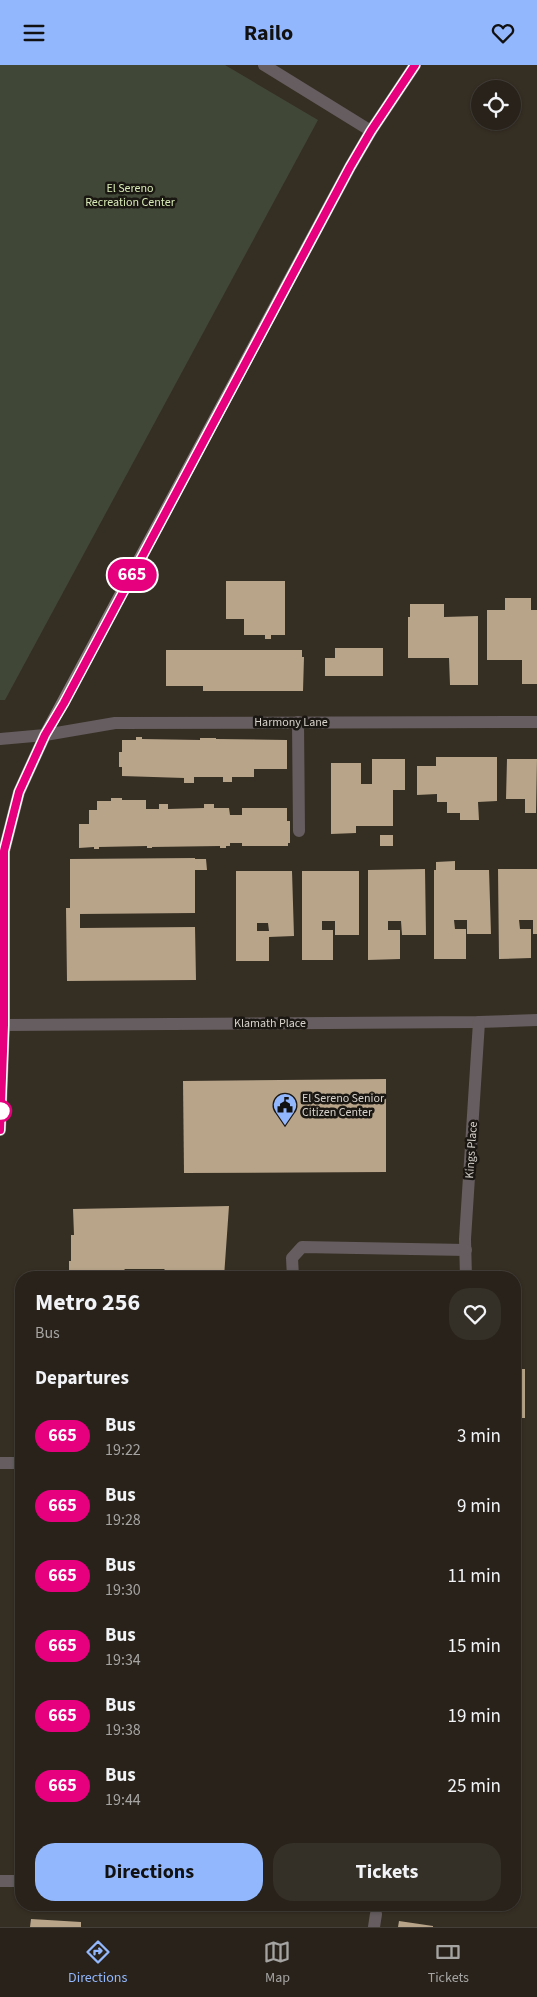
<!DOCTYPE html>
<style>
:root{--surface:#28221a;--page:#342f27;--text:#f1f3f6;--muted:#a5a4a2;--line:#443f39;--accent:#93b7fd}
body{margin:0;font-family:"Source Sans 3",sans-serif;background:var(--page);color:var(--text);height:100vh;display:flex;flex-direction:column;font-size:19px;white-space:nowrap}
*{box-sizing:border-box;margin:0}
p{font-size:16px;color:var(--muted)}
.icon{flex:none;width:28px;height:28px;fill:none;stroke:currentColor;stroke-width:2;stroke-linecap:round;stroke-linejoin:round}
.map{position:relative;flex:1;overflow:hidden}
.panel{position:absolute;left:15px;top:1206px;width:506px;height:640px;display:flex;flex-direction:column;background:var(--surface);border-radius:20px;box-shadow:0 1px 4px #0004,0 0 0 1px var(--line)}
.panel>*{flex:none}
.badge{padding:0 10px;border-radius:16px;font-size:18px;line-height:32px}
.controls{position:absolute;left:471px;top:15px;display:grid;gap:10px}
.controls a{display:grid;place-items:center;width:50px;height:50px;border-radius:50%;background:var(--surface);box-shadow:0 1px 4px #0004,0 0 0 1px var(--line);font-size:25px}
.map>.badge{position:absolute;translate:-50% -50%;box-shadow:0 0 0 2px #fff}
h2{padding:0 20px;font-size:19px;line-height:45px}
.round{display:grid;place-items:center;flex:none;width:52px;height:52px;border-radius:20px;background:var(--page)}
.head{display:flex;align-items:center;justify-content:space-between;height:85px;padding:0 20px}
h1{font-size:24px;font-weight:700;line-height:38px}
.button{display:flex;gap:10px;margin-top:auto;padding:10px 20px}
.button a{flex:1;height:58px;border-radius:20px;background:var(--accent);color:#111;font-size:20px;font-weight:700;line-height:58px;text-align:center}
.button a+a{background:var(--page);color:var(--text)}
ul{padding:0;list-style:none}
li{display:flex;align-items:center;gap:15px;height:70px;padding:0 20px}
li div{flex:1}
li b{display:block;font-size:19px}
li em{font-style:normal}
li .badge{min-width:55px;font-weight:700;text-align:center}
header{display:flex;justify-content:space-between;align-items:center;height:65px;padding:0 20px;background:var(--accent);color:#111;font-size:22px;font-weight:700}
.menu{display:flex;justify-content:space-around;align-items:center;height:70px;border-top:1px solid var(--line);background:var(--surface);font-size:14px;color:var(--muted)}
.menu a{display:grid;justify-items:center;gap:2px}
.menu .active{color:var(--accent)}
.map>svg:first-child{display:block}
</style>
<header><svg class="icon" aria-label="menu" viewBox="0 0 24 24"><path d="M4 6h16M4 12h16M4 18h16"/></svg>Railo<svg class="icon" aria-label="heart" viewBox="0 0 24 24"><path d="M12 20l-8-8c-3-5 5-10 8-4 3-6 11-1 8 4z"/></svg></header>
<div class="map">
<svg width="537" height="1862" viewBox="0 0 537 1862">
<rect width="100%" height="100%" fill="#352e23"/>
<polygon fill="#414736" points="0,0 225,0 318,55 5,635 0,635"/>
<g fill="#b7a489" fill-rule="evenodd">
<polygon points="226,516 285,516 285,570 271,570 271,574 265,574 265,570 244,570 244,554 226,554"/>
<polygon points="505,533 531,533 531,545 537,545 537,619 522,619 522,595 487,595 487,545 505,545"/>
<polygon points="410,539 444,539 444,552 478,551 478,620 450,620 449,593 408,593 408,552 410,552"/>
<polygon points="335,583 383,583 383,611 325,611 325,593 335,593"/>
<polygon points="166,585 302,585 302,592 304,592 303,626 203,626 203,621 166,621"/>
<polygon points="136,672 142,672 142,674 200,675 200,673 216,673 216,674 287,675 287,704 254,704 254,712 232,712 232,717 223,717 223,712 194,712 194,718 184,718 184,713 122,711 122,702 119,702 119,687 122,687 122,675 136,675"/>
<polygon points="436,692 497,692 497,736 478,737 479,755 460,755 460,748 447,748 447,737 437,737 437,729 417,730 417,701 436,701"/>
<polygon points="372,694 405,694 405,725 393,725 393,761 356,761 356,768 331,769 331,698 361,698 361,719 372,719"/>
<polygon points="507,694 537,694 536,748 525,748 525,734 506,734"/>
<polygon points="111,733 122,733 122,735 146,735 146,744 159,744 159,739 168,739 168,744 204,743 204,739 214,739 214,743 229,743 230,750 242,750 242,743 287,743 287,756 290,756 290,778 288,778 288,781 242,781 242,778 230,778 230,781 226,781 226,783 220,783 220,781 152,782 152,783 147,783 147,781 99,782 99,784 94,784 94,782 79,783 79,759 89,759 89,745 97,745 97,736 111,736"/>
<rect x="380" y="770" width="13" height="11"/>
<polygon points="195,793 195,794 206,794 207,805 195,805 195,848 80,849 80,863 195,862 196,915 67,916 66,843 70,843 70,794"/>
<polygon points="455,796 455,805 489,805 491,869 467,869 467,855 454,855 455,864 466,864 466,894 434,894 434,805 436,805 436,797"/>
<polygon points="425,804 426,870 402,870 401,856 388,856 388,865 400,865 400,894 368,895 368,805"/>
<polygon points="498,804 537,804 537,869 533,869 533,855 519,855 520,864 531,864 531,893 499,894"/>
<path d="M236 806H292L294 871 269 872V896H236ZM257 858H268L269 866H257Z"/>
<polygon points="302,806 359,806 359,870 335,870 335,856 322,856 322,865 333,865 333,895 302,895"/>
<polygon points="386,1014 386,1107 184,1108 183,1016"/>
<polygon points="229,1141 224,1212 172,1212 164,1204 125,1204 118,1212 69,1212 69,1196 71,1196 71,1170 74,1170 73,1144"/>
<polygon points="515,1304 525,1304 525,1353 522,1353 522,1359 515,1359"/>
<polygon points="31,1854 81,1857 81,1862 30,1862"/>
<polygon points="399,1856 433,1861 433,1862 398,1862"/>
</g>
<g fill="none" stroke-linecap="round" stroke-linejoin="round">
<g stroke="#655d5f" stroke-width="12">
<polyline points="298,657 299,766"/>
<polyline points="293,1212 292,1193 302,1182 466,1185"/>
<polyline points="0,1816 21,1816"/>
</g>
<g stroke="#655d5f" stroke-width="12">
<polyline points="264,0 371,66"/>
<polyline points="0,674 45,670 115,658 537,657"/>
<polyline points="4,960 479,957 537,955"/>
<polyline points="466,1212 465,1174 479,957"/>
<polyline points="0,1398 21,1398"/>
<polyline points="374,1862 376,1849"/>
</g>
<polyline stroke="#827779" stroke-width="12" points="0,1065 4,960 4,786 19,727 45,670 350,102 371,66 415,0"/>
</g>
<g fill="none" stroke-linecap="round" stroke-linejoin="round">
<g stroke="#fff" stroke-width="11">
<polyline id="line" points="0,1065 4,960 4,786 19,727 45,670 64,638 350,102 371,66 415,0"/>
</g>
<use href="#line" stroke="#e6007e" stroke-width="8"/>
</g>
<defs>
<g id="civic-pin" transform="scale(1.25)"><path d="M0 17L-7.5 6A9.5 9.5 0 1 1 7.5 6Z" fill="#93b7fd" stroke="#1a1612"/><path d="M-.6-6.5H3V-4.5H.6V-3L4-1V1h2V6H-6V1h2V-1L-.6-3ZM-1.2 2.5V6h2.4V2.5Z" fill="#111"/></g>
</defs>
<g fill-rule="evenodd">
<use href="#civic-pin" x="285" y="1040"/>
</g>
<circle fill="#fff" stroke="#e6007e" stroke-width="2.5" cx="1" cy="1046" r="10"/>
<g text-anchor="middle" stroke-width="5" stroke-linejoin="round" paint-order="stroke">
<g font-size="12" fill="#d7eab5" stroke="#1a1612">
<text x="130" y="127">El Sereno<tspan x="130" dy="14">Recreation Center</tspan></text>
</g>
<g font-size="12" fill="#d8d3cc" stroke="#1a1612">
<text x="291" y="661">Harmony Lane</text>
<text x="270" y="962">Klamath Place</text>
<text transform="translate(471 1085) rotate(-86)" y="4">Kings Place</text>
</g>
<g font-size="12" fill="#d8d3cc" stroke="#1a1612" text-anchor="start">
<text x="302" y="1037">El Sereno Senior<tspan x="302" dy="14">Citizen Center</tspan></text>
</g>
</g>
</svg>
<div class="controls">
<a><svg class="icon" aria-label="locate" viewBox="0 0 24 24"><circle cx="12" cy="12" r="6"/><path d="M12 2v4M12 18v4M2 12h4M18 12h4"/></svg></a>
</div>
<b class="badge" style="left:132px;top:510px;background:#e6007e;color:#fff">665</b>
<section class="panel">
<div class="head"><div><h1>Metro 256</h1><p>Bus</p></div><a class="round"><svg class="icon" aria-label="heart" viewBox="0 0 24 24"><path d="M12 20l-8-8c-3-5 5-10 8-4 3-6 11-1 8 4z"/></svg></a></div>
<h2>Departures</h2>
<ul>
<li><span class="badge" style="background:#e6007e;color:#fff">665</span><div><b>Bus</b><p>19:22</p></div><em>3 min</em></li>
<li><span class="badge" style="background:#e6007e;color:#fff">665</span><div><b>Bus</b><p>19:28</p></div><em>9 min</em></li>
<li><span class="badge" style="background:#e6007e;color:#fff">665</span><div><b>Bus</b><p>19:30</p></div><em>11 min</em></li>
<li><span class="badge" style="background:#e6007e;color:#fff">665</span><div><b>Bus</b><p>19:34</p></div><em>15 min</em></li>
<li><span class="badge" style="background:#e6007e;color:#fff">665</span><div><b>Bus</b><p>19:38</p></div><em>19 min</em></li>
<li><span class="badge" style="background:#e6007e;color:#fff">665</span><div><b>Bus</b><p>19:44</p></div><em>25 min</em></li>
</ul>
<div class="button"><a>Directions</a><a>Tickets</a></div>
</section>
</div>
<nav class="menu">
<a class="active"><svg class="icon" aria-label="directions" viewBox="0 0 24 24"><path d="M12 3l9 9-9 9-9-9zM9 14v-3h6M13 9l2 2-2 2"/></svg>Directions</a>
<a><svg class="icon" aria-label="map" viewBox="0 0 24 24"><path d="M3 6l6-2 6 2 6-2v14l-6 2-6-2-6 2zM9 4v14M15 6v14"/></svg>Map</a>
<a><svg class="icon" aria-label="tickets" viewBox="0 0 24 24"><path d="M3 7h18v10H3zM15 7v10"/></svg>Tickets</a>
</nav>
